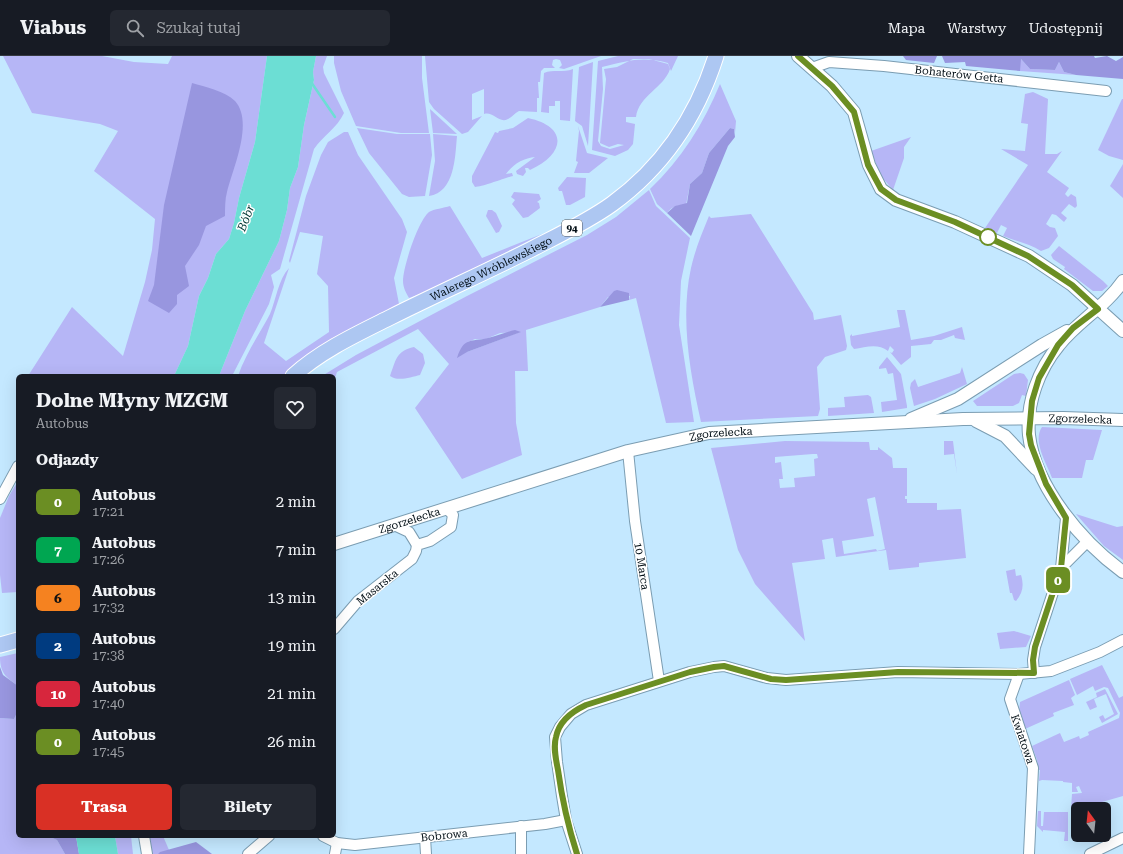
<!DOCTYPE html>
<html lang="pl">
<meta charset="utf-8">
<style>
:root{--surface:#171b24;--page:#242831;--text:#f1f3f6;--muted:#9ea1a6;--line:#363941;--accent:#d93025}
body{margin:0;font-family:"Roboto Serif",serif;background:var(--page);color:var(--text);height:100vh;display:flex;flex-direction:column;font-size:15px;white-space:nowrap}
*{box-sizing:border-box;margin:0}
p{font-size:13px;color:var(--muted)}
.icon{flex:none;width:22px;height:22px;fill:none;stroke:currentColor;stroke-width:2;stroke-linecap:round;stroke-linejoin:round}
.map{position:relative;flex:1;overflow:hidden}
.panel{position:absolute;left:16px;top:318px;width:320px;height:464px;display:flex;flex-direction:column;background:var(--surface);border-radius:6px;box-shadow:0 4px 16px #0002}
.panel>*{flex:none}
.badge{padding:0 8px;border-radius:6px;font-size:14px;line-height:26px}
.needle{width:26px;rotate:345deg}
.buttons{position:absolute;left:1071px;top:746px;display:grid;gap:8px}
.buttons a{display:grid;place-items:center;width:40px;height:40px;border-radius:6px;background:var(--surface);box-shadow:0 4px 16px #0002;font-size:20px}
.map>.badge{position:absolute;translate:-50% -50%;box-shadow:0 0 0 2px #fff}
h2{padding:0 20px;font-size:15px;line-height:36px}
.round{display:grid;place-items:center;flex:none;width:42px;height:42px;border-radius:6px;background:var(--page)}
.head{display:flex;align-items:center;justify-content:space-between;height:68px;padding:0 20px}
h1{font-size:19px;font-weight:700;line-height:30px}
.button{display:flex;gap:8px;margin-top:auto;padding:8px 20px}
.button a{flex:1;height:46px;border-radius:6px;background:var(--accent);color:#fff;font-size:16px;font-weight:700;line-height:46px;text-align:center}
.button a+a{background:var(--page);color:var(--text)}
ul{padding:0;list-style:none}
li{display:flex;align-items:center;gap:12px;height:48px;padding:0 20px}
li div{flex:1}
li b{display:block;font-size:15px}
li em{font-style:normal}
li .badge{min-width:44px;font-weight:700;text-align:center}
header{display:flex;align-items:center;gap:24px;box-sizing:border-box;height:56px;padding:0 20px;background:var(--surface);border-bottom:1px solid var(--line)}
header strong{font-size:19px}
nav{display:flex;gap:22px;margin-inline-start:auto;font-size:14px}
.search{width:280px;height:36px;background:var(--page);display:flex;align-items:center;gap:10px;box-sizing:border-box;padding:0 14px;border-radius:6px;color:var(--muted);font-size:15px}
.map>svg:first-child{display:block}
</style>
<header>
<strong>Viabus</strong>
<div class="search"><svg class="icon" aria-label="search" viewBox="0 0 24 24"><circle cx="10" cy="10" r="6"/><path d="M15 15l6 6"/></svg>Szukaj tutaj</div>
<nav><a>Mapa</a><a>Warstwy</a><a>Udostępnij</a></nav>
</header>
<div class="map">
<svg width="1123" height="798" viewBox="0 0 1123 798">
<rect width="100%" height="100%" fill="#c4e8ff"/>
<g fill="#b6b6f6" fill-rule="evenodd">
<polygon points="3,0 102,0 134,6 168,8 172,0 267,0 255,86 239,142 234,167 229,183 216,198 208,222 199,240 188,290 174,320 28,320 72,251 123,300 145,226 152,194 155,163 94,115 118,75 100,68 32,57"/>
<path d="M316 0H327L323 11 324 17 344 57C337 72 323 80 314 93L280 213 271 219 274 231 269 248 232 320H219L245 255 279 185 287 154 290 132 298 111 304 69 314 24 313 16Z"/>
<polygon points="334,0 422,0 422,22 429,77 401,77 356,70 341,35 334,7"/>
<path d="M425 0H601L564 13 559 12 562 9 560 4 556 3 553 4 552 9 555 12H544L541 15 540 26H538L539 42H537V56L519 55C515 57 512 61 508 63 499 68 493 55 484 58V33L472 38V64L482 60 468 76 462 78 434 53 429 46Z"/>
<path d="M618 0H678L671 15 668 7C641 0 629 5 602 11L603 33 598 85 601 90 610 93 624 89 618 88 609 91 600 87 606 23 604 13 617 11 633 3H649L668 8 670 13C664 32 639 39 636 61H626V66L635 68 633 88 628 94 615 100 592 94 598 5Z"/>
<polygon points="1020,2 1030,13 1055,14 1059,6 1064,16 1076,19 1020,15"/>
<polygon points="593,6 588,90 582,70 575,65 579,11"/>
<path d="M573 13 570 65 560 64V45H555V50H549V57L541 56 544 17C553 13 563 17 573 13Z"/>
<path d="M720 28 736 65 735 77 734 73 730 72 709 97 702 117 690 128 686 149C678 149 672 150 667 157L657 148 650 133C681 104 704 67 720 28Z"/>
<path d="M1033 36 1048 43 1045 98H1057L1062 95 1047 116 1069 132 1065 138 1068 141 1071 138 1076 141 1077 150 1075 152 1069 148 1061 157 1067 162 1064 166 1056 159 1052 158 1046 168 1050 171 1055 172 1058 180 1049 192 1041 195C1030 188 1016 185 1003 180L1007 172 1001 169 997 177 985 172 1028 109 1001 93 1025 95 1028 68 1021 67 1025 38Z"/>
<polygon points="1122,43 1123,43 1123,104 1109,100 1098,94"/>
<polygon points="430,53 457,78 433,77"/>
<path d="M528 62C569 71 565 98 530 114L528 112H525L526 116 523 120 517 118 516 115 535 101C524 102 513 108 506 118L512 117 513 120C505 122 482 131 475 131L472 126V120L495 76 498 77 499 75 513 72Z"/>
<polygon points="578,70 587,97 608,102 589,117 574,117 578,106 576,105 579,75"/>
<polygon points="357,72 397,78 430,78 432,99 425,140 409,141 402,138 369,97"/>
<path d="M344 76H348L358 99 402 163 407 176 394 222 399 248 397 250C355 270 318 289 283 320H238C246 297 259 279 270 258 276 244 278 224 289 212L264 287 286 305 329 276 328 230 317 218 323 180 300 176 290 207 289 205 306 140 321 99 328 86Z"/>
<path d="M433 78 457 80C455 101 455 136 429 140L435 105Z"/>
<polygon points="911,81 904,91 904,102 893,134 881,120 871,95"/>
<polygon points="1123,108 1123,142 1110,130"/>
<polygon points="567,121 586,122 585,141 570,149 566,149 562,135 559,135 558,132"/>
<path d="M649 134 656 150 690 182 681 225 679 269 694 366 666 367 636 242 629 244 630 240 608 241 600 251 526 274 528 315H515L516 367 522 399 462 423 415 352 449 308 418 273 337 316 334 325V320H322L356 299 467 240 587 179 616 161ZM520 276 467 296 468 286 475 283H486L500 277Z"/>
<polygon points="514,136 539,138 541,143 537,146 539,147 540,152 528,161 523,162 512,148 515,144 511,141"/>
<path d="M450 150 482 202 542 178 431 234 409 242C406 237 403 231 403 225 403 211 418 165 429 156 434 153 444 152 450 150Z"/>
<polygon points="488,154 492,154 496,157 502,170 499,176 496,177 486,160"/>
<path d="M751 158 813 257 814 264 841 259 847 290 846 294 825 301 817 311 820 353 818 360 701 366C690 317 680 262 691 212 695 194 702 177 709 160L711 162Z"/>
<polygon points="1059,190 1103,225 1108,230 1102,235 1093,235 1064,213 1065,211 1053,203 1051,199"/>
<path d="M897 254H905L911 284 934 280 962 271 965 284 955 282 954 279 941 284H934L931 288 911 290V301L901 309 890 296 892 297 894 294 890 290 888 295C878 287 866 291 854 293L851 289 850 280 852 278V280L900 271Z"/>
<path d="M414 291 423 298 425 307 420 319C411 321 398 326 390 320 396 304 396 295 414 291Z"/>
<polygon points="887,301 901,318 907,350 907,352 882,356 881,346 897,344 893,317 888,318 886,312 879,313 879,311"/>
<polygon points="962,311 967,328 935,343 914,350 910,332 911,327 915,323 918,331 960,317"/>
<polygon points="1020,317 1024,318 1028,324 1026,340 1022,339 1019,347 1013,350 977,350 973,345 1014,318"/>
<polygon points="868,339 871,341 874,357 828,360 828,352 845,351 844,341"/>
<path d="M1042 371 1102 374 1093 404H1086L1082 422H1052C1047 408 1032 385 1042 371Z"/>
<path d="M785 385 869 386 870 394H878V391L892 402 893 412H907V440H905V443H907V447H937V454L961 453 966 502 919 507V511L889 514 886 494 836 501 833 482 822 484 825 503 792 507 805 585 755 528 738 494 711 392ZM813 398H817L818 402 814 403 815 420 794 422 795 431 780 432 779 423H783L781 406 775 407V401ZM875 441 885 493 877 495 876 493 844 498 842 485 874 480 867 443Z"/>
<polygon points="944,385 953,385 957,418 954,398 944,399"/>
<polygon points="18,425 18,536 2,537 0,519 0,462 9,440"/>
<polygon points="1076,458 1117,471 1123,470 1123,504 1104,490"/>
<path d="M1015 513 1016 520 1021 519C1024 529 1023 537 1016 545L1014 544 1012 537H1010L1006 515Z"/>
<polygon points="1014,575 1031,580 1026,591 1000,593 997,577"/>
<path d="M18 597V630C6 621 0 617 0 601Z"/>
<polygon points="1102,609 1119,642 1123,640 1123,740 1088,750 1087,749 1071,753 1072,738 1082,737 1079,730 1076,731 1078,736 1072,736 1072,727 1063,726 1063,725 1042,724 1039,725 1040,714 1038,714 1037,704 1032,690 1060,677 1064,686 1079,680 1080,683 1089,679 1088,676 1119,662 1120,657 1108,632 1104,631 1095,635 1093,630 1077,639 1070,623"/>
<polygon points="1069,624 1075,639 1071,642 1074,649 1053,657 1054,660 1025,673 1019,656 1020,646"/>
<polygon points="1105,633 1118,658 1102,667 1099,661 1103,659 1105,663 1114,658 1106,638 1094,643 1097,651 1090,654 1086,646 1097,641 1096,637"/>
<polygon points="18,655 18,762 16,766 18,767 18,780 48,780 57,784 65,798 0,798 0,662 14,663"/>
<polygon points="1038,755 1041,755 1041,770 1043,770 1044,756 1068,756 1068,785 1064,785 1065,776 1043,774 1043,776 1037,770"/>
<polygon points="115,780 131,780 133,798 118,798"/>
<polygon points="146,780 163,780 169,794 158,798 150,798"/>
</g>
<g fill="#9896df">
<polygon points="903,0 937,0 934,7 906,4"/>
<polygon points="942,0 1094,0 1095,2 1107,0 1116,5 1123,1 1123,23 1076,19 1064,16 1059,6 1055,14 1030,13 1021,3 1020,15 966,10 965,6 945,7"/>
<path d="M192 27C205 31 225 35 235 45 254 66 233 112 227 136 225 143 225 152 225 160L206 170 199 189 185 210 189 230 177 239V248L169 257 148 245 154 229 164 149Z"/>
<polygon points="730,72 734,73 735,81 728,90 691,180 667,157 675,150 687,147 690,128 702,117 709,97"/>
<polygon points="617,234 629,237 629,244 600,251 614,235"/>
<path d="M515 274 521 276 467 296 457 302C464 281 470 286 488 282 497 280 506 276 515 274Z"/>
<polygon points="0,611 3,619 18,630 18,655 14,663 0,662"/>
<polygon points="48,780 76,780 79,798 65,798 57,784"/>
<polygon points="196,786 212,798 158,798 160,796"/>
</g>
<g fill="#6cded4">
<polygon points="267,0 316,0 313,16 314,24 304,69 298,111 290,132 287,154 279,185 245,255 219,320 174,320 188,290 199,240 208,222 216,198 229,183 234,167 239,142 255,86"/>
<polygon points="76,780 115,780 118,798 79,798"/>
</g>
<g fill="none" stroke-linecap="round" stroke-linejoin="round">
<polyline stroke="#6cded4" stroke-width="2.5" points="311,26 335,61"/>
<g stroke="#7b9db2" stroke-width="12">
<g id="minor">
<polyline points="812,12 829,6 884,10 1106,35"/>
<polyline points="628,395 635,465 659,625"/>
<polyline points="0,443 18,410"/>
<polyline points="394,469 409,476 417,489"/>
<polyline points="1061,512 1087,486"/>
<polyline points="334,573 358,545 412,503 416,495 417,489 430,485 451,471 453,459 447,453"/>
<polyline points="1034,617 1033,604 1035,591 1061,512 1066,462"/>
<polyline points="1019,618 1010,643 1033,712 1029,798"/>
<polyline points="144,780 147,798"/>
<polyline points="323,780 337,787 355,789 545,768 566,764"/>
<polyline points="425,781 426,798"/>
<polyline points="248,798 269,780"/>
<polyline points="335,798 337,787"/>
<polyline points="521,798 521,770"/>
<polyline points="577,798 566,764 562,740 557,706 555,681 560,671 571,658 586,649 690,616 714,611 724,610 767,622 786,624 898,616 1019,618 1051,615 1100,596 1123,584"/>
<polyline points="1090,798 1123,782"/>
</g>
</g>
<g stroke="#7b9db2" stroke-width="14">
<g id="tertiary">
<polyline points="798,0 832,30 854,56 869,109 881,133 896,144 955,166 1029,200 1072,229 1123,275"/>
<path d="M1123 225C1105 251 1078 265 1059 289 1039 313 1026 347 1029 379 1035 431 1082 486 1123 516"/>
<polyline points="911,363 958,343 1042,289 1067,275"/>
<polyline points="976,365 1005,380 1036,413"/>
<path id="s1" d="M334 488 628 395 709 377 963 363 1063 362 1123 364"/>
</g>
</g>
<g stroke="#fff" stroke-width="17">
<g id="primary">
<path id="s2" d="M293 320C322 294 357 278 391 261 437 238 484 217 530 194 557 180 587 166 612 148 663 111 697 60 716 0"/>
<polyline points="0,589 18,584"/>
</g>
</g>
<use href="#minor" stroke="#fff" stroke-width="10"/>
<use href="#tertiary" stroke="#fff" stroke-width="12"/>
<use href="#primary" stroke="#adc7f2" stroke-width="15"/>
</g>
<g fill="none" stroke-linecap="round" stroke-linejoin="round">
<g stroke="#fff" stroke-width="9">
<path id="line" d="M577 798C568 770 562 743 558 714 556 704 553 691 556 681 559 665 573 655 586 649L690 616 714 611 724 610 771 623 786 624 898 616 1034 617 1033 604 1035 591 1061 512 1066 462 1046 428 1031 389 1029 378 1032 345 1039 322 1058 289 1073 272 1098 253 1072 229 1028 200 955 166 896 144 881 133 868 109 854 56 832 30 798 0"/>
</g>
<use href="#line" stroke="#6b8e23" stroke-width="6"/>
</g>
<circle fill="#fff" stroke="#6b8e23" stroke-width="2" cx="988" cy="181" r="8"/>
<g text-anchor="middle" stroke-width="3" stroke-linejoin="round" paint-order="stroke">
<rect fill="#fff" stroke="#4f575c" stroke-width="1" x="562" y="164" width="20" height="16" rx="3"/>
<g font-size="10" font-weight="bold" fill="#030f16">
<text x="572" y="176">94</text>
</g>
<g font-size="11" fill="#030f16" stroke="#fff">
<text transform="translate(959 18) rotate(6)" y="4">Bohaterów Getta</text>
<text dy="4" stroke="none"><textPath href="#s2" startOffset="226">Walerego Wróblewskiego</textPath></text>
<text dy="4" stroke="none"><textPath href="#s1" startOffset="763">Zgorzelecka</textPath></text>
<text dy="4" stroke="none"><textPath href="#s1" startOffset="403">Zgorzelecka</textPath></text>
<text dy="4" stroke="none"><textPath href="#s1" startOffset="79">Zgorzelecka</textPath></text>
<text transform="translate(642 510) rotate(81)" y="4">10 Marca</text>
<text transform="translate(377 531) rotate(-39)" y="4">Masarska</text>
<text transform="translate(1023 683) rotate(71)" y="4">Kwiatowa</text>
<text transform="translate(444 779) rotate(-6)" y="4">Bobrowa</text>
</g>
<g font-size="12" font-style="italic" fill="#003834" stroke="#fff">
<text transform="translate(246 162) rotate(-69)" y="4">Bóbr</text>
</g>
</g>
</svg>
<div class="buttons">
<a><svg class="needle" viewBox="-14 -14 28 28"><path d="M0-13l5 13h-10z" fill="#e53935"/><path d="M0 13l5-13h-10z" fill="#9ea1a6"/></svg></a>
</div>
<b class="badge" style="left:1058px;top:524px;background:#6b8e23;color:#fff">0</b>
<section class="panel">
<div class="head"><div><h1>Dolne Młyny MZGM</h1><p>Autobus</p></div><a class="round"><svg class="icon" aria-label="heart" viewBox="0 0 24 24"><path d="M12 20l-8-8c-3-5 5-10 8-4 3-6 11-1 8 4z"/></svg></a></div>
<h2>Odjazdy</h2>
<ul>
<li><span class="badge" style="background:#6b8e23;color:#fff">0</span><div><b>Autobus</b><p>17:21</p></div><em>2 min</em></li>
<li><span class="badge" style="background:#00a651;color:#fff">7</span><div><b>Autobus</b><p>17:26</p></div><em>7 min</em></li>
<li><span class="badge" style="background:#f58220;color:#111">6</span><div><b>Autobus</b><p>17:32</p></div><em>13 min</em></li>
<li><span class="badge" style="background:#003b80;color:#fff">2</span><div><b>Autobus</b><p>17:38</p></div><em>19 min</em></li>
<li><span class="badge" style="background:#d7263d;color:#fff">10</span><div><b>Autobus</b><p>17:40</p></div><em>21 min</em></li>
<li><span class="badge" style="background:#6b8e23;color:#fff">0</span><div><b>Autobus</b><p>17:45</p></div><em>26 min</em></li>
</ul>
<div class="button"><a>Trasa</a><a>Bilety</a></div>
</section>
</div>
